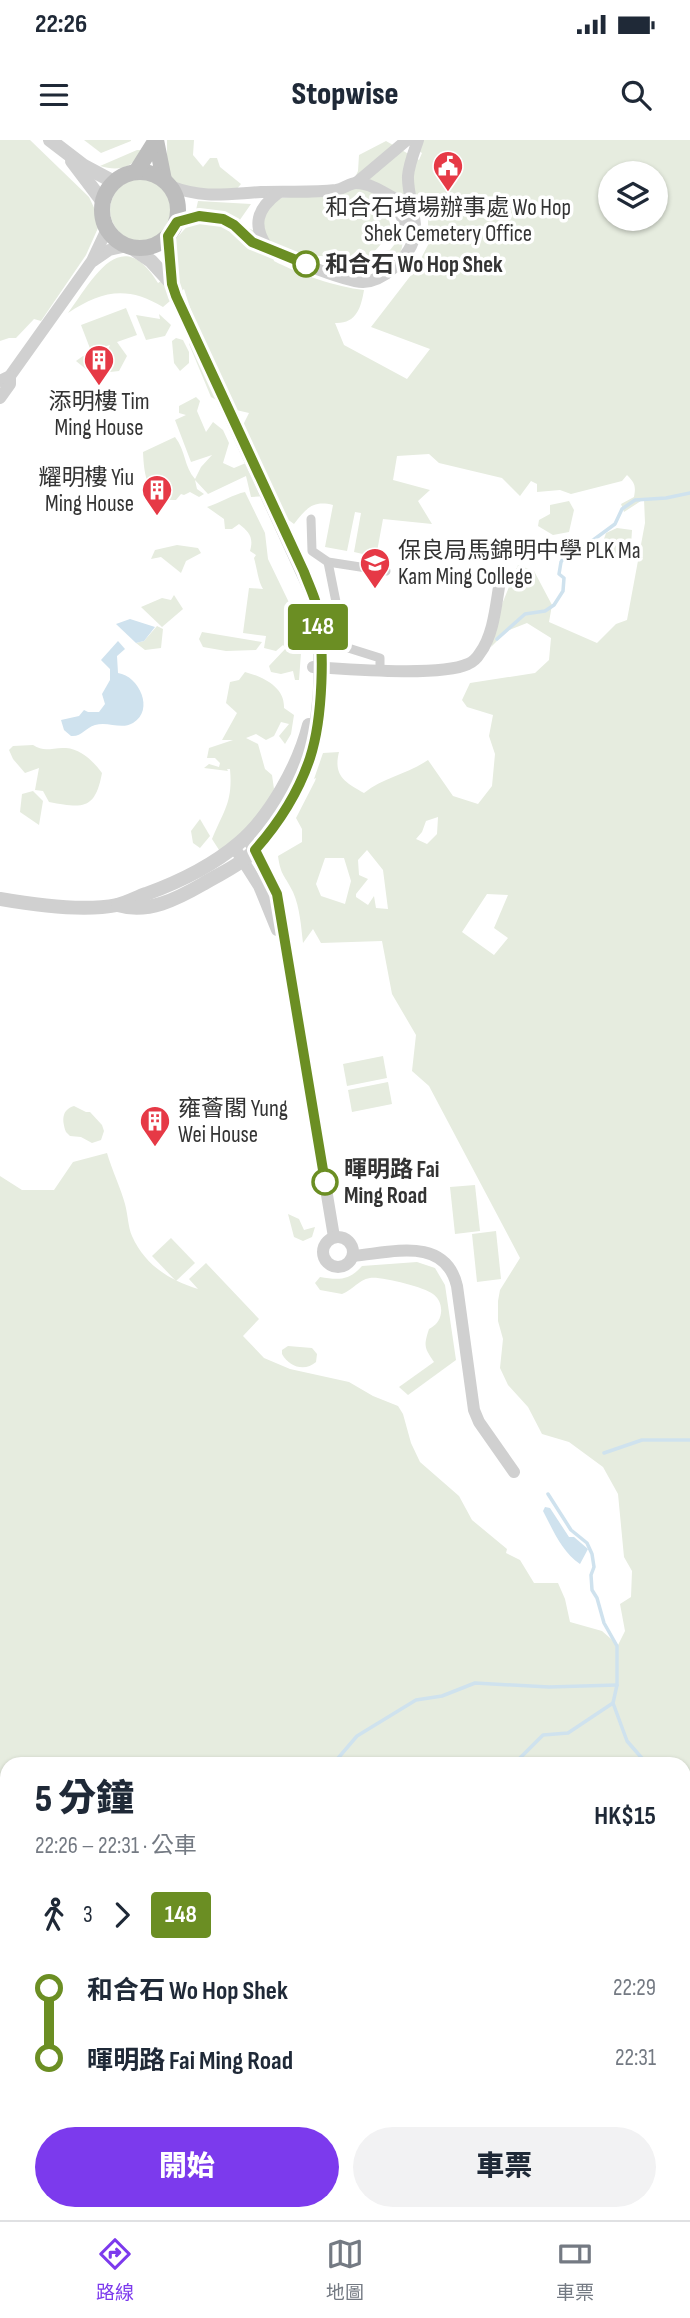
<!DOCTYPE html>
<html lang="zh-TW">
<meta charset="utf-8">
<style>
:root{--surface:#fff;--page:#f2f2f3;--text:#1f2937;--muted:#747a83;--line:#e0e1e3;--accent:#7c3aed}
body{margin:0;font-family:"Sofia Sans Condensed","Noto Sans TC",sans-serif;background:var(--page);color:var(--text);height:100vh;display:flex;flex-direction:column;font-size:26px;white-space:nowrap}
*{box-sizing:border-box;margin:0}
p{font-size:23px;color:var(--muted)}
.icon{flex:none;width:38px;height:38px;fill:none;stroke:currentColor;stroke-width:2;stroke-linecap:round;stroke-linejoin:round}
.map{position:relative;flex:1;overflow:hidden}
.side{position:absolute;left:0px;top:1617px;width:691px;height:464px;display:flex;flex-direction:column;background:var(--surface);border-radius:21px 21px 0 0;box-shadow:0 2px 5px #0004}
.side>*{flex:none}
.badge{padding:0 14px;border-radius:5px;font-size:24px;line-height:46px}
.fabs{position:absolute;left:598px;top:21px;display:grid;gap:14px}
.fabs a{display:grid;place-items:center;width:70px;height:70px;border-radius:50%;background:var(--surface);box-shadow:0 2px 5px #0004;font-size:35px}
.map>.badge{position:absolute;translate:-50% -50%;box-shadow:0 0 0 4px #fff}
.legs{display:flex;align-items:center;gap:10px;height:77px;padding:0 35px;font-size:23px}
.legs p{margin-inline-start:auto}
.overview{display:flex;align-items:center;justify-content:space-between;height:119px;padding:0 35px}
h1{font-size:38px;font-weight:800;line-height:52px}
.button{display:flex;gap:14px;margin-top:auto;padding:14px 35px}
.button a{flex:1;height:80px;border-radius:42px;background:var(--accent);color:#fff;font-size:28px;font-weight:800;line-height:80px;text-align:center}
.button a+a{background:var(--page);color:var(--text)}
ul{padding:0 35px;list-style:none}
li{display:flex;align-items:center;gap:24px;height:70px;font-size:26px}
li i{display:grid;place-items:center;width:10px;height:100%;margin:0 9px;background:currentColor}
li i::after{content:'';width:18px;height:18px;margin:-9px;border:5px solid;border-radius:50%;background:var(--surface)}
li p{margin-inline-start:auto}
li:first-child i{background:linear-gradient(#0000 50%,currentColor 0)}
li:last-child i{background:linear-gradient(currentColor 50%,#0000 0)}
.status{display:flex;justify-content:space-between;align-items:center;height:49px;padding:0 35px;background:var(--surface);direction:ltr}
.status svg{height:19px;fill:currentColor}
header{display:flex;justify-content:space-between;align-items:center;height:91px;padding:0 35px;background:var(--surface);font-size:32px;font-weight:800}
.dock{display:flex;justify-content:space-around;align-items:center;height:98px;border-top:2px solid var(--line);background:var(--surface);font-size:19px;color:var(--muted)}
.dock a{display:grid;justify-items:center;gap:4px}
.dock .on{color:var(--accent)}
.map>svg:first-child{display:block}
</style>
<div class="status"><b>22:26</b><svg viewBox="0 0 49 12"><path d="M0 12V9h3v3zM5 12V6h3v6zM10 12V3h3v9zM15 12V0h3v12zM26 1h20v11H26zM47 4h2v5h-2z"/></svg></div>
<header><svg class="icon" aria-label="menu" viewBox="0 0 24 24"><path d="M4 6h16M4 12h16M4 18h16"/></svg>Stopwise<svg class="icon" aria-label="search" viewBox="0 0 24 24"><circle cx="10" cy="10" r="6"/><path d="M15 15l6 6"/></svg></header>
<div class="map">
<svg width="690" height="2080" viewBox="0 0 690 2080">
<rect width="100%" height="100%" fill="#fff"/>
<g fill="#e6ecdf" fill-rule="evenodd">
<polygon points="0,0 30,0 89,57 97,74 98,88 86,115 41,181 34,179 16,198 9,198 0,201"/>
<polygon points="84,0 131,0 131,1 101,13"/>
<polygon points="167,0 194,0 193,15 203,27 210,18 217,18 220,27 241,44 235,51 233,59 167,43"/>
<path d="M410 0H690V2080H0V1036L22 1050H54L73 1022 107 1013C112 1030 121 1049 125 1064 128 1075 128 1087 132 1096 145 1125 169 1140 198 1149L189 1139 206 1123 259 1179 243 1196 264 1218 290 1229 349 1242 373 1256 398 1266 403 1274 411 1303 420 1322 459 1356 472 1380 507 1409 506 1413 520 1420 534 1443H558L565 1459 570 1482 602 1491 618 1505 625 1491 620 1464 631 1457 632 1431 624 1417 618 1354 603 1327 569 1302 542 1294 528 1267 508 1245 500 1228 503 1199 498 1181V1161L500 1150 520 1118 429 946 412 931 416 895 392 854 382 801 321 803 313 789 303 803C301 786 300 768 293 752 285 735 281 737 278 716L302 702V689L296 678 315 641 316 638 314 639 323 613 339 612C333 636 345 642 364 653 384 637 406 635 428 620L453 656 478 664 492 646 495 614 489 596 493 575 467 567 462 560 470 543 535 533 549 520 551 498 527 483 507 491 491 507 500 469 518 425 534 431 552 465 549 482 597 503 616 484 627 480 645 383 644 359 624 372 621 364 634 357C636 346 635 343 627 335L622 341 571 354 560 350 537 352V344L531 341 520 356 502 338 439 323 429 314 397 316 393 340 430 350 418 361 432 384 383 379 376 417 354 412 361 373 355 372 347 411 325 407 333 365C312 360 306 369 294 384L275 370 268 356 251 357 246 336 208 354 195 340 197 349 204 354 199 357 190 352 184 355 181 354 176 360C147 362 144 335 143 312L175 297C186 311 184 327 195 339L201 327 212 315 191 322 175 280 186 275 179 273V266L196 257 200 261 197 271 206 292 213 282 223 290 229 303 223 323 234 328 253 320 239 293 249 273 232 269 211 257 189 204 193 177 184 149 163 167C127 145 101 151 68 173 94 138 121 83 158 143L169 136 171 104 194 79 198 61 251 64 237 84 258 92 262 68 281 58 349 51 358 31 359 15 386 1 419 20 422 13 408 5ZM611 33H656V79H611ZM382 52H396L412 76 425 75 428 65V105L415 130 371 187 430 209 407 239 344 205 335 183C356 184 361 168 364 150 336 147 299 134 274 121L273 117 280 109 305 115 351 118 340 128 339 142 352 143 367 127 380 130C398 119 403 116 403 94L390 110 373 113 392 92ZM438 677 437 694 427 704 416 699 422 692 426 681ZM367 710 383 730 388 769 376 768 374 756 368 765 356 757V754L368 739 359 735 358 720ZM325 718H344L351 741 345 764 321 756 316 744ZM487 754 508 755 494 788 508 798 494 815 462 792ZM7 1624H684V2074H7Z"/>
<path d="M137 10H145C133 27 120 32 100 26Z"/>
<circle cx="141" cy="70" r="31"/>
<polygon points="126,168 137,195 117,202 127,216 119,231 92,234 76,221 83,216 93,220 106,214 110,205 91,211 81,185"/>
<polygon points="159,174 171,185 165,196 146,200 136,175 160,179"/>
<polygon points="176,198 183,200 189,212 189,223 180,231 174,223 172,201"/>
<path d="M245 352 265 393 268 419 295 475 301 513 299 540H295L293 531 281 534 271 532 269 526 286 508 283 505 276 511 264 508 266 496 243 493 249 448 263 449C258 441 257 428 254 418L256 415 250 411C254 397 249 392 239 384L232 389H225L224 379 207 367C220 363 234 354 245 352Z"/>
<polygon points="569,361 574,370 569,392 553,395 538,386 539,380 550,374 550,365"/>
<polygon points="617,388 632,390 631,405 614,420 604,399 606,393"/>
<polygon points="177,405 198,408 201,413 186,421 181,433 161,417 151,419 155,410"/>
<polygon points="174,455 183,469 162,487 141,467 162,458 171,460"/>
<polygon points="157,486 163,489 161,508 145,510 136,503 144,501"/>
<polygon points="202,492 262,502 256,510 226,511 203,507 199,499"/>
<path d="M245 532C263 537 285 547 284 568L294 575 291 594 285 604 279 596 289 584 281 582 274 596 266 600 256 594 246 598 258 604 265 629 272 635 274 649 254 692 221 713 212 699C224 670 233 662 230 629H227L228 631 204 628 209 624 219 627 220 623 215 618H207L209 608 233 600H222L237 573 226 563 230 542 239 540Z"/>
<path d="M33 605C45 613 52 607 66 608 81 609 93 621 102 633 95 671 82 668 49 662L43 651 35 650 39 628 25 633 13 619 9 610 13 606Z"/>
<polygon points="33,651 43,661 39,685 20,672 22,654"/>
<polygon points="200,679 210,696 200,708 193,703 191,691"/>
<polygon points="383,916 387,938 347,946 343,924"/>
<polygon points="388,942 392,964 352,972 348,950"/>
<path d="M74 966 86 972H90L102 985 104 991 101 1000 92 1003 81 997 70 996 66 992C62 981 61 970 74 966Z"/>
<polygon points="475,1045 480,1091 455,1094 450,1047"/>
<polygon points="288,1074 299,1079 304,1090 315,1087 312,1097 303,1101 294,1097"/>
<polygon points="496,1091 501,1139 477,1142 472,1094"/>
<polygon points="171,1098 195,1123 176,1141 152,1116"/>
<path d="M417 1122 435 1128 445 1145 456 1220 408 1255 399 1247 434 1222C425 1208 423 1207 429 1189 435 1186 440 1181 441 1173 442 1166 439 1158 433 1154 424 1147 380 1136 370 1138 358 1140 353 1150 342 1154L320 1150 315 1143 320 1137C338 1140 349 1141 362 1126Z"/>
<path d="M288 1206 312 1208 317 1214 316 1222C305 1232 289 1227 282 1214V1210Z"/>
</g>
<g fill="#cfe2ee">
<polygon points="130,479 155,487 144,501 136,503 116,484"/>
<path d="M118 501 125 509 117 516 118 533C139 536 155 570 133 583 121 590 108 581 95 585 85 588 82 597 71 596L64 590 61 580 79 576 84 570 88 572H99L105 564 102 554 110 540V529L101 520Z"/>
<path d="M545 1367 550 1368 569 1397H574L588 1409 580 1424C562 1412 553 1390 543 1371Z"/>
</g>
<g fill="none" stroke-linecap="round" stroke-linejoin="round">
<g stroke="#cfe2ee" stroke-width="3.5">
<polyline points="497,499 525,474 545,471 554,465 563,451 564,438 559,434 561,422 567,413 581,409 615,384 622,369 635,360 666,358 690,353"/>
<polyline points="604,1313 642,1300 690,1300"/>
<polyline points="548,1354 571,1390 587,1403 592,1414 594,1427 591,1435 592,1450 597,1458 604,1483 617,1506 617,1545 613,1563 627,1601 647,1624"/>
<polyline points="333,1624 357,1596 416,1560 442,1556 475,1543 549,1547 617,1545"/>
<polyline points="514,1624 543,1595 568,1593 613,1563"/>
<polyline points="684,1667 690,1673"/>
<polyline points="686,1912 690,1950"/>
<polyline points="684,2037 687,2029 690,1966"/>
<polyline points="592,2080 594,2074"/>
<polyline points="671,2080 673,2074"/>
</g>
<g stroke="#d0d0d0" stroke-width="9">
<polyline points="311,379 312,411 328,422 386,431"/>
<polyline points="328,422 345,507 380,518 380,530"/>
</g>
<g stroke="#d0d0d0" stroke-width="12">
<polyline points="356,43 407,0"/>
<path d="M170 46C204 59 226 54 261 52 286 51 311 53 336 50 343 49 350 43 356 43 375 43 393 60 410 66"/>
<polyline points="395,61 403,80"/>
<path d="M177 82C192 78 208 73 224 79 236 84 242 96 253 102 269 111 347 143 363 142 384 141 407 119 414 99 419 84 407 55 408 36 409 24 414 12 418 0"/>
<path d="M267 107C252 85 257 69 278 53"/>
<polyline points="93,121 109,110 127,106"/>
<polyline points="0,241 10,236 92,121 107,89"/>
<polyline points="0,258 10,244 10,236"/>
<path d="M313 527C347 529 440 537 468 524 473 522 477 518 480 513 495 493 496 460 501 436"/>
<polyline points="246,696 274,744 277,754 334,1097"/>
<polyline points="238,713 259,746 277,790"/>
<circle cx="338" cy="1112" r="15"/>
<path d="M353 1116C390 1113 445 1095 457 1146L474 1270 479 1282 514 1332"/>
</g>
<g stroke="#d0d0d0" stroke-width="14">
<polyline points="50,0 84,26 114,42"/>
<polyline points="72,21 103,62"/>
<polyline points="132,108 151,121 172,144"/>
<path d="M0 759C34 765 83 772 117 765 127 763 137 757 146 754 179 742 212 726 239 703 270 677 299 625 309 585"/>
<path d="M118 765C148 774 177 759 203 744 219 734 239 726 252 713 306 659 324 585 320 511 319 491 318 472 312 453L176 156 172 144 168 96"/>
</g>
<g stroke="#bdbdbd" stroke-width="16">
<polyline points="156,0 164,40"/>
<circle cx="140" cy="70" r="38"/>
<polyline points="136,32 156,0"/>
</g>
</g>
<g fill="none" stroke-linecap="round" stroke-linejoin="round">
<g stroke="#fff" stroke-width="16">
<path id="line-1" d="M306 124 252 102 234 85 223 79 199 76 177 82 168 96 172 144 176 156 304 432C308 443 314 455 317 467 325 508 323 578 310 618 299 651 278 684 255 710L277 754 325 1042"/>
</g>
<use href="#line-1" stroke="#6b8e23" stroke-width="10"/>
</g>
<defs>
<g id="civic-pin" transform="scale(1.575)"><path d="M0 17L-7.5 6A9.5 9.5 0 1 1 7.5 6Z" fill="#e63946" stroke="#fff"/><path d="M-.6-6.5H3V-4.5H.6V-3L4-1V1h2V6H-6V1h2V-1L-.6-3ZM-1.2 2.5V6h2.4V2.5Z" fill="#fff"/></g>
<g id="building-pin" transform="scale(1.575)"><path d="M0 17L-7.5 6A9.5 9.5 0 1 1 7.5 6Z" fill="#e63946" stroke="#fff"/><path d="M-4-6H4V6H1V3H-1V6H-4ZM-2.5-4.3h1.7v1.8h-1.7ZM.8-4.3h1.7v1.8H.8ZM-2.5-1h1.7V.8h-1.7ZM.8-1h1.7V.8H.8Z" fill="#fff"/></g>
<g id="school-pin" transform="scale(1.575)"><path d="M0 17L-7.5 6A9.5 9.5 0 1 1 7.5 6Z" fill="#e63946" stroke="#fff"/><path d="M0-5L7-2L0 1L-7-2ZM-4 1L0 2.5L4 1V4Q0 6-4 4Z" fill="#fff"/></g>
</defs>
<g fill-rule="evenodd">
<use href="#civic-pin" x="448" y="26"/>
<use href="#building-pin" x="99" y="220"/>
<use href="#building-pin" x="157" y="350"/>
<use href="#school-pin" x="375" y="423"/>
<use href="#building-pin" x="155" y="981"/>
</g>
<g fill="#fff" stroke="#6b8e23" stroke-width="3.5">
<circle cx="306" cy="124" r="12"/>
<circle cx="325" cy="1042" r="12"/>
</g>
<g text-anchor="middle" stroke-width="7" stroke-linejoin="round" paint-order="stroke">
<g font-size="23" fill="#333" stroke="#fff">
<text x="448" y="75">和合石墳場辦事處 Wo Hop<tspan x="448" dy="26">Shek Cemetery Office</tspan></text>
<text x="99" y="269">添明樓 Tim<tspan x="99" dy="26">Ming House</tspan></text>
<text x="134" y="345" text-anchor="end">耀明樓 Yiu<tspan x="134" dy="26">Ming House</tspan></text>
<text x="398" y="418" text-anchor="start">保良局馬錦明中學 PLK Ma<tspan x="398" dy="26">Kam Ming College</tspan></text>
<text x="178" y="976" text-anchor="start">雍薈閣 Yung<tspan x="178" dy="26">Wei House</tspan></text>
</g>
<g font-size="23" font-weight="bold" fill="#333" stroke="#fff" text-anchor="start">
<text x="325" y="132">和合石 Wo Hop Shek</text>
<text x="344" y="1037">暉明路 Fai<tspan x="344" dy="26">Ming Road</tspan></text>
</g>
</g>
</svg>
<div class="fabs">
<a><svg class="icon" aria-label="layers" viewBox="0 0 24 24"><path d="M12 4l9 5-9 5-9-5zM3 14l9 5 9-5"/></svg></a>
</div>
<b class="badge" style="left:318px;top:487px;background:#6b8e23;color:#fff">148</b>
<section class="side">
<div class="overview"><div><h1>5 分鐘</h1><p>22:26 – 22:31 · 公車</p></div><b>HK$15</b></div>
<div class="legs"><svg class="icon" aria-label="walk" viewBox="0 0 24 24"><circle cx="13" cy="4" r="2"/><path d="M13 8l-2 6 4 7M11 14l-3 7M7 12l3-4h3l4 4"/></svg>3<svg class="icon" aria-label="forward" viewBox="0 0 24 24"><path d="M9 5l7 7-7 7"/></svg><b class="badge" style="background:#6b8e23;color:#fff">148</b></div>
<ul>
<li><i style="color:#6b8e23"></i><b>和合石 Wo Hop Shek</b><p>22:29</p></li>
<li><i style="color:#6b8e23"></i><b>暉明路 Fai Ming Road</b><p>22:31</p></li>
</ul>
<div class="button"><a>開始</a><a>車票</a></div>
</section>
</div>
<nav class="dock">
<a class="on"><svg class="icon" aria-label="directions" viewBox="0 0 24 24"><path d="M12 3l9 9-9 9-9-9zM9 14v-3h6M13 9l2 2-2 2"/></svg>路線</a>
<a><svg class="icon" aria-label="map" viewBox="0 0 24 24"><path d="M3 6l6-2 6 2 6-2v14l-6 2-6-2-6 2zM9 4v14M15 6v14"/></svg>地圖</a>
<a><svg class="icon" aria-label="tickets" viewBox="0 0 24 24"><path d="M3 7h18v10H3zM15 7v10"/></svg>車票</a>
</nav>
